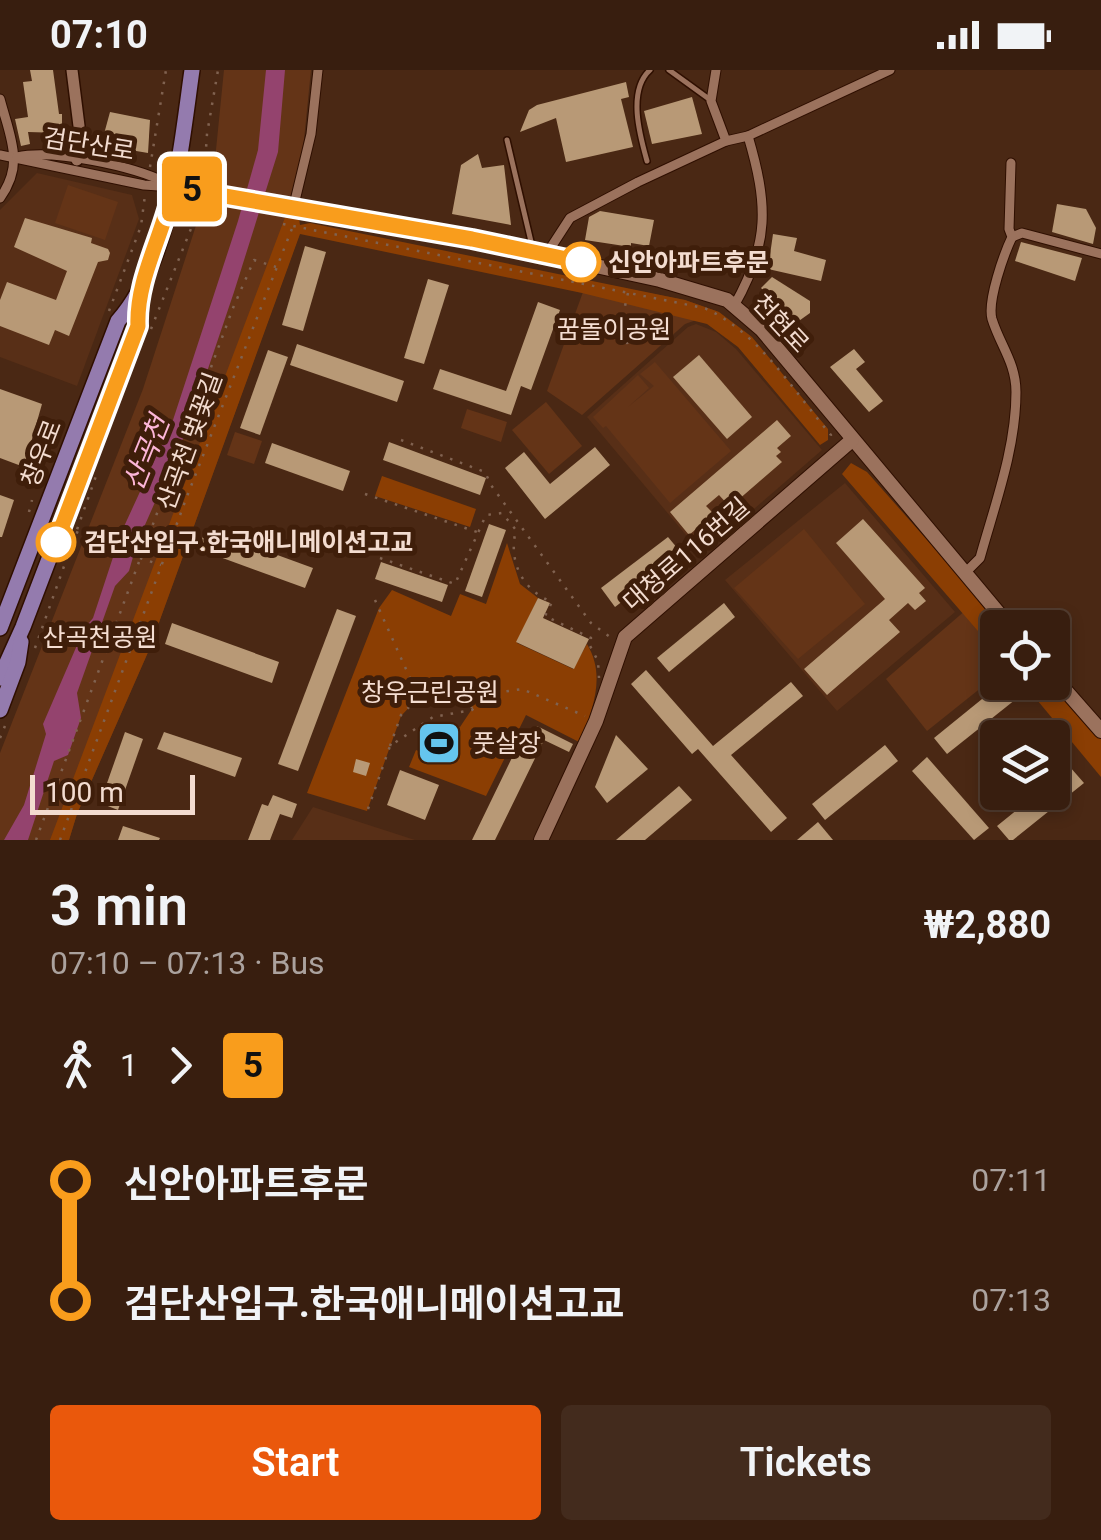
<!DOCTYPE html>
<meta charset="utf-8">
<style>
:root{--surface:#381e0f;--page:#432b1d;--text:#f1f3f6;--muted:#aba29e;--line:#523c2f;--accent:#ea580c}
body{margin:0;font-family:Roboto,"Noto Sans KR",sans-serif;background:var(--page);color:var(--text);height:100vh;display:flex;flex-direction:column;font-size:38px;white-space:nowrap}
*{box-sizing:border-box;margin:0}
p{font-size:32px;color:var(--muted)}
.icon{flex:none;width:55px;height:55px;fill:none;stroke:currentColor;stroke-width:2;stroke-linecap:round;stroke-linejoin:round}
.map{position:relative;height:770px;overflow:hidden}
.drawer{display:flex;flex-direction:column;background:var(--surface);flex:1}
.drawer>*{flex:none}
.badge{padding:0 20px;border-radius:8px;font-size:35px;line-height:65px}
.fabs{position:absolute;left:980px;top:540px;display:grid;gap:20px}
.fabs a{display:grid;place-items:center;width:90px;height:90px;border-radius:10px;background:var(--surface);box-shadow:0 5px 15px #0003,0 0 0 2px var(--line);font-size:50px}
.scale{position:absolute;left:30px;bottom:25px;width:165px;box-sizing:border-box;padding-left:10px;border:5px solid #f3dcd0;border-top:0;font-size:28px;line-height:35px;white-space:nowrap;color:#f3dcd0;-webkit-text-stroke:8px #3f1e0a;paint-order:stroke}
.map>.badge{position:absolute;translate:-50% -50%;box-shadow:0 0 0 5px #fff}
.legs{display:flex;align-items:center;gap:15px;height:110px;padding:0 50px;font-size:32px}
.legs p{margin-inline-start:auto}
.headline{display:flex;align-items:center;justify-content:space-between;height:170px;padding:0 50px}
h1{font-size:55px;font-weight:600;line-height:75px}
.primary-button{display:flex;gap:20px;margin-top:auto;padding:20px 50px}
.primary-button a{flex:1;height:115px;border-radius:10px;background:var(--accent);color:#fff;font-size:40px;font-weight:600;line-height:115px;text-align:center}
.primary-button a+a{background:var(--page);color:var(--text)}
ul{padding:0 50px;list-style:none}
li{display:flex;align-items:center;gap:35px;height:120px;font-size:38px}
li i{display:grid;place-items:center;width:15px;height:100%;margin:0 12px;background:currentColor}
li i::after{content:'';width:25px;height:25px;margin:-12px;border:8px solid;border-radius:50%;background:var(--surface)}
li p{margin-inline-start:auto}
li:first-child i{background:linear-gradient(#0000 50%,currentColor 0)}
li:last-child i{background:linear-gradient(currentColor 50%,#0000 0)}
.status{display:flex;justify-content:space-between;align-items:center;height:70px;padding:0 50px;background:var(--surface);direction:ltr}
.status svg{height:28px;fill:currentColor}
.map>svg:first-child{display:block}
</style>
<div class="status"><b>07:10</b><svg viewBox="0 0 49 12"><path d="M0 12V9h3v3zM5 12V6h3v6zM10 12V3h3v9zM15 12V0h3v12zM26 1h20v11H26zM47 4h2v5h-2z"/></svg></div>
<div class="map">
<svg width="1101" height="770" viewBox="0 0 1101 770">
<rect width="100%" height="100%" fill="#4a2814"/>
<g fill="#582f17">
<polygon points="37,103 132,125 139,149 77,316 0,287 0,140"/>
<polygon points="696,254 716,262 736,279 822,380 702,484 587,347 688,257"/>
<polygon points="845,413 955,542 837,641 725,510"/>
<polygon points="313,737 415,770 292,770"/>
</g>
<g fill="#643417">
<polygon points="224,0 311,0 301,99 295,121 300,163 149,580 77,744 69,770 0,770 0,683 143,319 214,100"/>
<polygon points="68,115 118,132 105,170 55,153"/>
<polygon points="587,211 685,230 719,242 685,254 582,345 547,321"/>
<polygon points="655,292 731,381 670,433 606,356 603,358 593,347 638,305 649,318 628,337 654,316 640,304"/>
<polygon points="546,332 582,376 549,404 512,360"/>
<polygon points="467,339 507,352 501,372 461,358"/>
<polygon points="235,362 262,371 254,394 227,385"/>
<polygon points="804,459 865,534 798,589 734,518"/>
<polygon points="981,527 998,558 997,605 927,661 886,609"/>
</g>
<g fill="#8b3e03">
<polygon points="295,121 300,155 310,153 685,230 719,242 752,267 828,359 828,370 820,375 738,277 707,254 582,223 300,164 149,580 77,744 69,770 50,770"/>
<polygon points="851,393 867,402 1004,557 998,558 997,583 842,404"/>
<polygon points="382,406 476,439 470,457 375,426"/>
<path d="M507 473 520 514 538 528 517 573 573 599 587 574C606 606 593 636 581 673L526 645 486 726 409 697 416 680 440 690 456 656 460 657 472 639 470 632 443 625 419 627 401 646 367 741 307 723 379 538 392 520 451 546 460 524 486 534Z"/>
<polygon points="1023,613 1052,613 1101,668 1101,707"/>
</g>
<polygon fill="#94436e" points="266,0 285,0 278,82 234,222 189,355 137,473 129,501 115,516 77,623 81,648 68,685 54,691 28,770 4,770 24,735 46,664 43,654 84,559 93,548 121,463 173,350 238,151 258,80"/>
<g fill="#b89976">
<polygon points="30,0 53,0 59,44 62,44 62,63 28,62 30,74 21,76 15,49 28,47 23,12 32,11"/>
<polygon points="626,12 629,27 621,29 633,77 566,92 556,48 520,62 529,40 537,35"/>
<polygon points="692,27 702,64 652,74 644,41"/>
<polygon points="110,42 150,50 148,83 101,75"/>
<polygon points="478,84 482,98 504,95 511,155 452,144 461,95"/>
<polygon points="1057,134 1086,139 1096,158 1093,174 1052,162"/>
<polygon points="600,141 654,150 649,176 631,173 631,177 585,170 589,147"/>
<polygon points="25,148 92,168 91,173 108,179 110,183 108,190 98,192 69,266 55,260 49,275 0,256 0,230 7,212 56,230 67,201 14,177"/>
<polygon points="773,164 797,168 794,181 826,190 821,211 768,199"/>
<polygon points="1021,172 1082,188 1075,211 1015,191"/>
<polygon points="305,176 326,182 303,261 282,255"/>
<polygon points="772,207 810,231 810,243 796,253 761,218"/>
<polygon points="428,209 449,215 424,294 404,288"/>
<polygon points="538,232 560,240 531,320 521,316 511,345 433,319 440,299 506,321"/>
<polygon points="297,274 404,311 397,332 290,295"/>
<polygon points="854,279 865,292 856,299 883,331 869,342 830,297"/>
<polygon points="268,280 288,287 260,365 240,358"/>
<polygon points="699,285 752,347 727,369 673,307"/>
<polygon points="0,319 42,334 24,397 0,388"/>
<polygon points="777,350 791,366 777,378 781,382 776,386 782,392 730,437 719,425 706,436 714,444 689,465 670,442"/>
<polygon points="389,372 486,408 480,425 383,390"/>
<polygon points="272,373 350,401 343,421 265,393"/>
<polygon points="595,377 610,395 545,449 505,398 524,382 550,414"/>
<polygon points="0,425 14,430 2,467 0,467"/>
<polygon points="863,449 925,518 919,523 926,531 915,540 908,533 889,550 900,562 827,625 804,599 885,529 836,473"/>
<polygon points="489,454 506,460 482,527 465,521"/>
<polygon points="206,459 313,498 305,518 198,479"/>
<polygon points="668,467 683,485 615,537 601,518"/>
<polygon points="381,492 448,515 442,532 375,509"/>
<polygon points="538,528 550,533 543,548 589,569 574,599 516,572"/>
<polygon points="724,533 735,547 669,602 657,588"/>
<polygon points="337,539 356,546 298,701 278,694"/>
<polygon points="172,553 279,592 272,613 165,574"/>
<polygon points="646,600 713,676 791,612 803,626 731,685 787,748 771,762 698,679 692,684 631,614"/>
<polygon points="1003,612 1009,612 1020,626 947,684 934,668"/>
<polygon points="537,656 573,674 569,682 544,670 495,770 472,770 524,663 532,666"/>
<polygon points="125,662 143,669 118,740 100,733"/>
<polygon points="164,662 242,688 235,707 157,679"/>
<polygon points="616,665 648,699 607,733 595,717"/>
<polygon points="885,675 898,691 825,750 812,734"/>
<polygon points="927,687 989,758 974,770 912,701"/>
<polygon points="356,689 370,693 366,706 353,702"/>
<polygon points="1070,697 1084,713 1013,770 1009,770 997,756 1039,722 1052,722 1052,712"/>
<polygon points="400,700 439,715 425,750 387,735"/>
<polygon points="679,716 692,730 645,770 616,770"/>
<polygon points="273,725 297,734 292,748 280,744 270,770 248,770 262,734 268,736"/>
<polygon points="818,752 833,770 797,770"/>
<polygon points="123,756 160,768 159,770 118,770"/>
</g>
<g fill="none" stroke-linecap="round" stroke-linejoin="round">
<g stroke="#2f0f00" stroke-width="8">
<g id="service">
<polyline points="669,0 709,29"/>
<polyline points="507,70 533,180"/>
<path d="M647 91C640 66 627 21 650 0"/>
</g>
</g>
<g stroke="#2f0f00" stroke-width="11">
<g id="minor">
<polyline points="716,0 711,31 726,71"/>
<path d="M0 29C10 67 25 94 0 128"/>
<polyline points="748,66 890,0"/>
<polyline points="0,85 144,115 173,117"/>
<path d="M17 87C54 79 133 96 167 113"/>
<polyline points="293,139 311,64 318,0"/>
<polyline points="1012,167 1022,163 1101,184"/>
<path d="M546 185 570 148 638 112 726 71 748 66C768 134 770 173 734 236"/>
<path d="M964 504 980 488C995 434 1016 378 1016 322 1016 293 1000 275 992 249 987 231 1004 184 1012 167L1009 159 1011 93"/>
</g>
</g>
<g stroke="#2f0f00" stroke-width="14">
<polyline id="tertiary" points="72,0 79,56 77,90"/>
</g>
<g stroke="#2f0f00" stroke-width="16">
<g id="secondary">
<polyline points="173,117 472,169 660,210 727,230 762,260 1011,558"/>
<polyline points="1052,605 1101,661"/>
<polyline points="541,770 596,651 625,567 852,370"/>
</g>
</g>
<g stroke="#2f0f00" stroke-width="18">
<g id="primary">
<path d="M0 558 118 251C171 191 181 77 192 0"/>
<polyline points="0,608 23,557 138,256 137,229"/>
<polyline points="0,640 18,592 21,572"/>
</g>
</g>
<g stroke="#806250" stroke-width="2.5" stroke-dasharray="2.5 8" stroke-linecap="butt">
<polyline points="150,97 166,0"/>
<polyline points="204,108 207,64 218,0"/>
<path d="M283 154 704 238C758 261 794 322 831 365L829 373"/>
<polyline points="628,223 619,262 627,273 651,254"/>
<polyline points="109,241 141,156 145,125"/>
<polyline points="151,259 200,136"/>
<polyline points="401,370 485,402 491,415 591,553 610,567"/>
<polyline points="365,424 477,462"/>
<polyline points="29,442 32,430"/>
<polyline points="76,462 103,472"/>
<polyline points="140,488 161,495"/>
<path d="M380 488 455 514 486 445 502 443 516 460C508 491 522 520 552 532L545 546 591 568 589 574 598 591 599 608"/>
<polyline points="375,530 418,626"/>
<polyline points="35,578 96,406"/>
<polyline points="0,668 7,651"/>
<polyline points="390,676 401,645 419,627 443,625 470,632 472,638"/>
<polyline points="368,739 390,676 433,647 472,640 488,624 522,619 585,646"/>
<polyline points="36,770 233,238 254,190 276,197"/>
<polyline points="60,770 186,429 293,156"/>
</g>
<use href="#service" stroke="#9b725d" stroke-width="5"/>
<use href="#minor" stroke="#9b725d" stroke-width="9"/>
<use href="#tertiary" stroke="#9b725d" stroke-width="11"/>
<use href="#secondary" stroke="#9b725d" stroke-width="14"/>
<use href="#primary" stroke="#947bae" stroke-width="15"/>
</g>
<g fill="none" stroke-linecap="round" stroke-linejoin="round">
<g stroke="#fff" stroke-width="22">
<path id="line-1" d="M56 472 138 256C136 208 164 164 173 117L472 169 581 192"/>
</g>
<use href="#line-1" stroke="#f99d1c" stroke-width="15"/>
</g>
<defs>
<g id="stadium-square" transform="scale(2.25)"><rect x="-9" y="-9" width="18" height="18" rx="4" fill="#65c5ee" stroke="#3f1e0a"/><path d="M0-5a6.5 5 0 1 0 0 10a6.5 5 0 1 0 0-10ZM-3.5-1.8h7v3.6h-7Z" fill="#111"/></g>
</defs>
<g fill-rule="evenodd">
<use href="#stadium-square" x="439" y="673"/>
</g>
<g fill="#fff" stroke="#f99d1c" stroke-width="5">
<circle cx="581" cy="192" r="18"/>
<circle cx="56" cy="472" r="18"/>
</g>
<g text-anchor="middle" stroke-width="10" stroke-linejoin="round" paint-order="stroke">
<g font-size="25" fill="#f3dcd0" stroke="#3f1e0a">
<text transform="translate(89 74) rotate(9)" y="9">검단산로</text>
<text transform="translate(781 253) rotate(47)" y="9">천현로</text>
<text transform="translate(189 371) rotate(-70)" y="9">산곡천 벚꽃길</text>
<text transform="translate(41 383) rotate(-69)" y="9">창우로</text>
<text transform="translate(686 484) rotate(-41)" y="9">대청로116번길</text>
</g>
<g font-size="25" font-weight="bold" fill="#f3dcd0" stroke="#3f1e0a" text-anchor="start">
<text x="608" y="201">신안아파트후문</text>
<text x="84" y="481">검단산입구.한국애니메이션고교</text>
</g>
<g font-size="25" fill="#f5ded2" stroke="#3f1e0a">
<text x="614" y="268">꿈돌이공원</text>
<text x="100" y="576">산곡천공원</text>
<text x="430" y="631">창우근린공원</text>
</g>
<g font-size="25" fill="#f3dcd0" stroke="#3f1e0a" text-anchor="start">
<text x="472" y="682">풋살장</text>
</g>
<g font-size="28" font-style="italic" fill="#fcb6d8" stroke="#3f1e0a">
<text transform="translate(146 383) rotate(-68)" y="10">산곡천</text>
</g>
</g>
</svg>
<div class="fabs">
<a><svg class="icon" aria-label="locate" viewBox="0 0 24 24"><circle cx="12" cy="12" r="6"/><path d="M12 2v4M12 18v4M2 12h4M18 12h4"/></svg></a>
<a><svg class="icon" aria-label="layers" viewBox="0 0 24 24"><path d="M12 4l9 5-9 5-9-5zM3 14l9 5 9-5"/></svg></a>
</div>
<div class="scale">100 m</div>
<b class="badge" style="left:192px;top:119px;background:#f99d1c;color:#111">5</b>
</div>
<section class="drawer">
<div class="headline"><div><h1>3 min</h1><p>07:10 – 07:13 · Bus</p></div><b>₩2,880</b></div>
<div class="legs"><svg class="icon" aria-label="walk" viewBox="0 0 24 24"><circle cx="13" cy="4" r="2"/><path d="M13 8l-2 6 4 7M11 14l-3 7M7 12l3-4h3l4 4"/></svg>1<svg class="icon" aria-label="forward" viewBox="0 0 24 24"><path d="M9 5l7 7-7 7"/></svg><b class="badge" style="background:#f99d1c;color:#111">5</b></div>
<ul>
<li><i style="color:#f99d1c"></i><b>신안아파트후문</b><p>07:11</p></li>
<li><i style="color:#f99d1c"></i><b>검단산입구.한국애니메이션고교</b><p>07:13</p></li>
</ul>
<div class="primary-button"><a>Start</a><a>Tickets</a></div>
</section>
